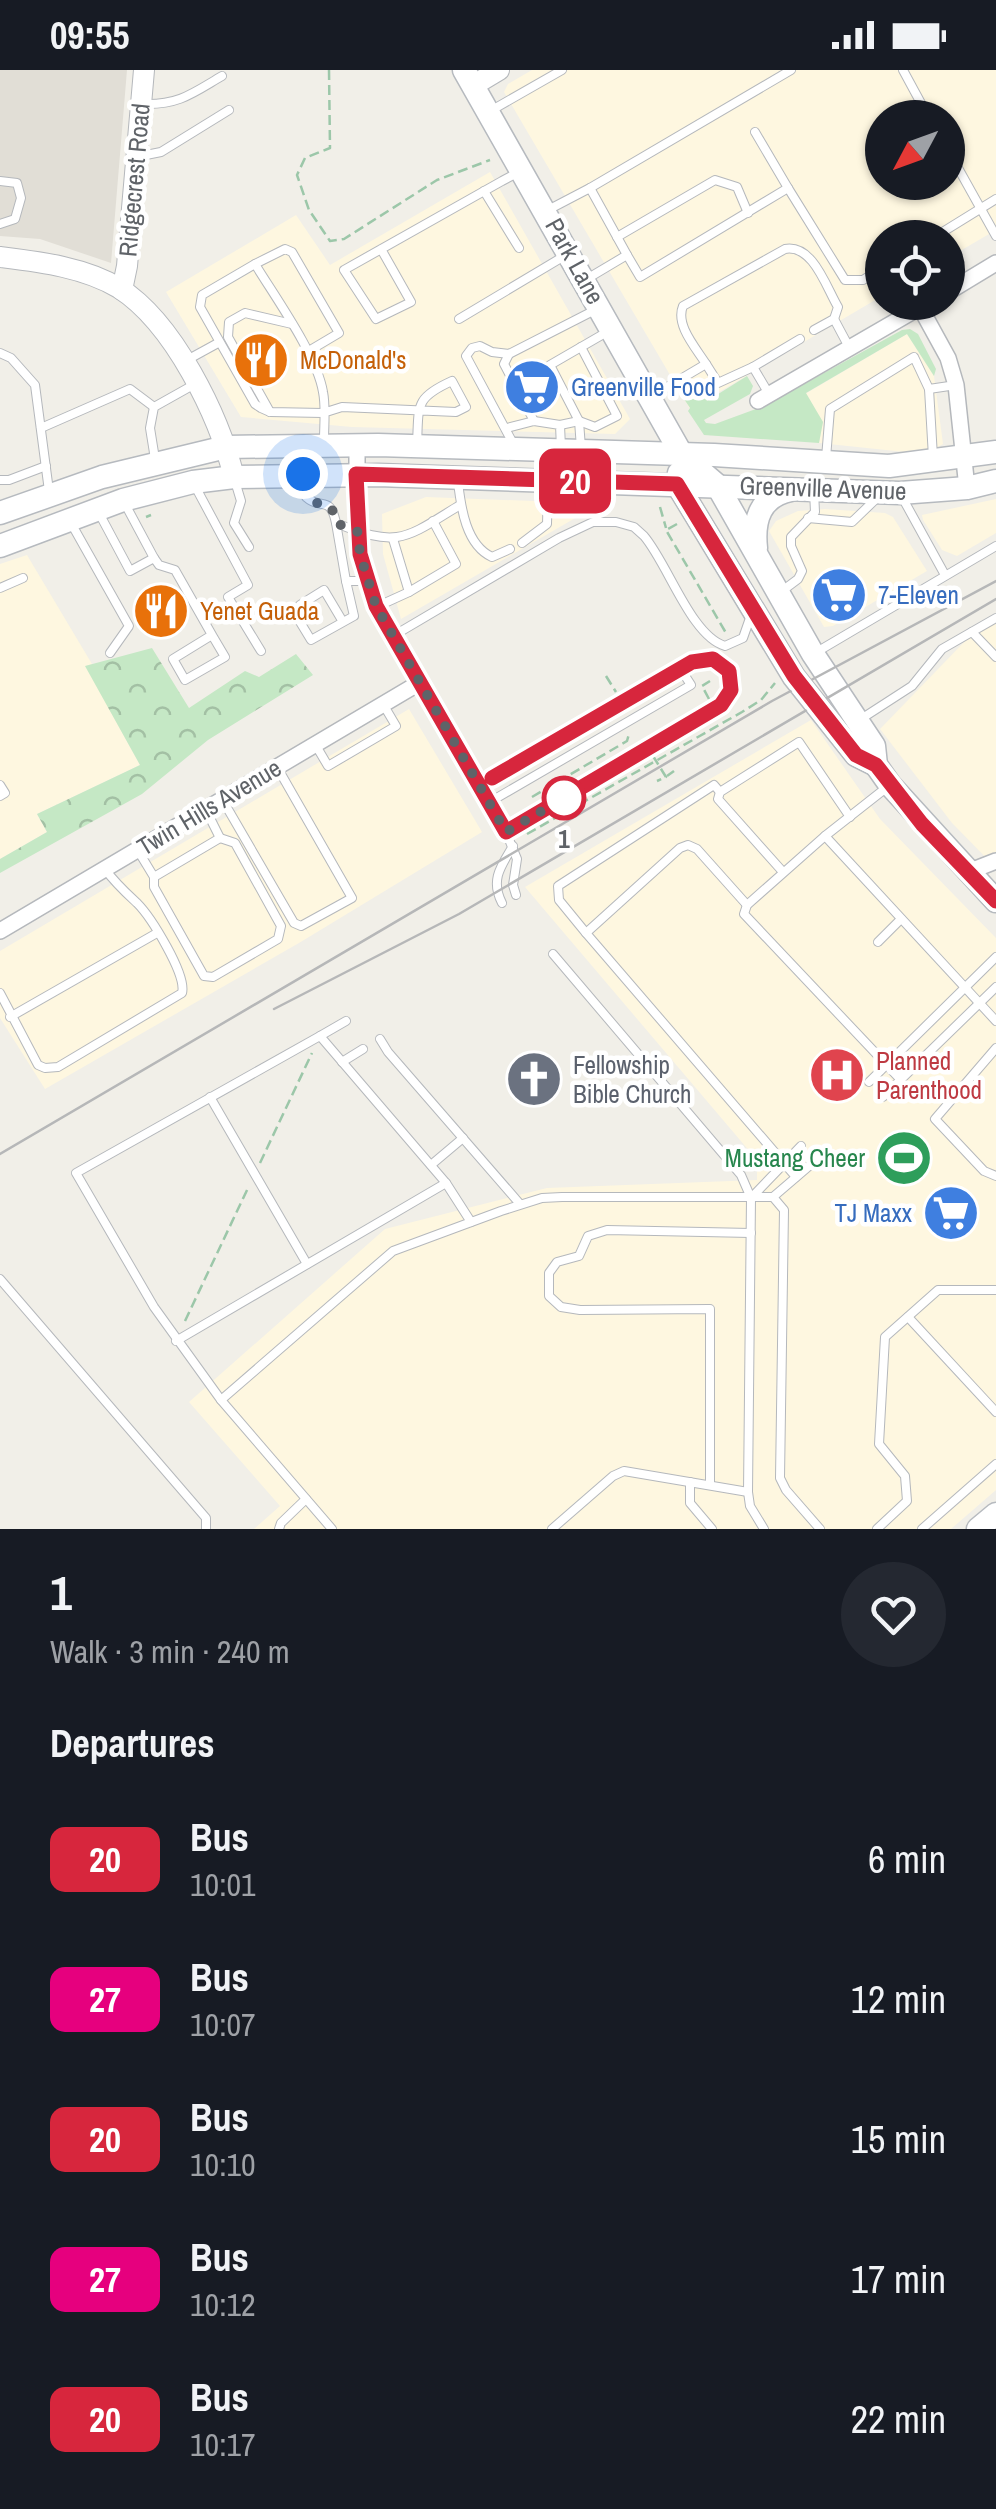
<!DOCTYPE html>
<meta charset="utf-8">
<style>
:root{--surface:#171b24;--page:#242831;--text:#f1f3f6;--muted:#9ea1a6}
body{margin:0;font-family:"Archivo Narrow",sans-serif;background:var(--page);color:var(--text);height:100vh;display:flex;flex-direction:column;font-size:38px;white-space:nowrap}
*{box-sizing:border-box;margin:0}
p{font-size:32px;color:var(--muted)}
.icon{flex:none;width:55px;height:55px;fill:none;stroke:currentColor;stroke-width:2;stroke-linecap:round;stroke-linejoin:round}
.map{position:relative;height:1459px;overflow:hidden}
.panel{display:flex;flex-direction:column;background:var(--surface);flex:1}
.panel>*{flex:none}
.badge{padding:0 20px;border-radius:15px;font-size:35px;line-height:65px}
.needle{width:65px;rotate:229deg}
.tools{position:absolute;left:865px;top:30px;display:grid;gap:20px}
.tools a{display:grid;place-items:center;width:100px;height:100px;border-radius:50%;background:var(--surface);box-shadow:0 2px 8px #0004;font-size:50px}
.you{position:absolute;width:50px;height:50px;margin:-25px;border:8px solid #fff;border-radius:50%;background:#1a73e8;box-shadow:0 0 0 15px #1a73e833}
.map>.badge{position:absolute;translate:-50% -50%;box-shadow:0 0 0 5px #fff}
h2{padding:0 50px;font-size:38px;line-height:90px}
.round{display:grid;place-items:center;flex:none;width:105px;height:105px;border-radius:52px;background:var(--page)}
.overview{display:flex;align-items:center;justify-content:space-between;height:170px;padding:0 50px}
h1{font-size:48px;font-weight:800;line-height:75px}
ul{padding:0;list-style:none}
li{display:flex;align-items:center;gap:30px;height:140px;padding:0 50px}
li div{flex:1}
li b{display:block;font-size:38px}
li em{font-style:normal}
li .badge{min-width:110px;font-weight:700;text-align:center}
.status{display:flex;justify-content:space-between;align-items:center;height:70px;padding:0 50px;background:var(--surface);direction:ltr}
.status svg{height:28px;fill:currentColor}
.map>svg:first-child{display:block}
</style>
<div class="status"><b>09:55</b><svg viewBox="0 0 49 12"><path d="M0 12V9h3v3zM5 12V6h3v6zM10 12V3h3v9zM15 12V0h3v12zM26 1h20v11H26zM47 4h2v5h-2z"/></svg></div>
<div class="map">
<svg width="996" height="1459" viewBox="0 0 996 1459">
<defs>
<pattern id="forest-crowns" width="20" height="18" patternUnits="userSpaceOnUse" patternTransform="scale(2.5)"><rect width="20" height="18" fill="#c5e8c5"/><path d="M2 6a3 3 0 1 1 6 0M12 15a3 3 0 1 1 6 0" fill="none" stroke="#a3c0a4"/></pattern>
</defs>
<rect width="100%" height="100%" fill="#f1efe8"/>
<g fill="#fef7e0" fill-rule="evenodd">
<path d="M532 0H996V160L948 188V168H882V226L690 339 504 22 508 14ZM882 48H948V112H882Z"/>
<polygon points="490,102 630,349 615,364 352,357 241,347 166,222 296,145 330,195"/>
<polygon points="907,264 934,306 943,374 935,379 905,382 819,373 823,352 805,324"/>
<polygon points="426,427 560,432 577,447 401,549 383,484 382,444"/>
<polygon points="996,429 996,463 957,486 942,480 923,450 922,445"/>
<polygon points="825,439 885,443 893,447 927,501 833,556 824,557 769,461 776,451 798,441"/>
<polygon points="27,485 92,594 86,596 140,695 37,744 47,762 0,789 0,494"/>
<polygon points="996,551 996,798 952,753 880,659 968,568"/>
<polygon points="409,639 482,762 299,873 45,1019 0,948 0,881"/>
<polygon points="811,650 880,749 996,868 996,1420 951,1459 254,1459 280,1436 189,1332 385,1159 547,1118 757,1110 757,1090 525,817"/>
</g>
<polygon fill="#e1ded6" points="0,0 127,0 111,193 40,169 0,166"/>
<polygon fill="#c5e8c5" points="910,259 918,264 936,299 934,306 907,264 806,323 823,352 819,373 704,365 688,341 690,338 682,326 696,313 707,331 747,306 753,316 750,324 704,350 706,353 715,354 764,336 902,260"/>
<polygon fill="url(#forest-crowns)" points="152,578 189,638 245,601 259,607 296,584 313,605 208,670 142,724 0,803 0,789 47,762 37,744 140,695 85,596"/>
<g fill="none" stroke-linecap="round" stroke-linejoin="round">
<g stroke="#b5b8bc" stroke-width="10">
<g id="service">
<polyline points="903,0 929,48"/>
<path d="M144 34C179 35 193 23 222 6"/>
<polyline points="492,40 562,0"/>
<polyline points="755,62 788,118"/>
<polyline points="948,80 996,166"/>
<polyline points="141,86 161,82 229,40"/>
<polyline points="0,111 17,113 21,128 15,149 0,154"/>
<polyline points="590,118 791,0"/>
<polyline points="484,121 519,178"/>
<polyline points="546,141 590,118 627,185 585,210"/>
<polyline points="617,167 715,110 737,117 748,143"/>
<polyline points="933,168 996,129"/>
<polyline points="381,179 411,232 376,249 344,200 502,111 519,102"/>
<polyline points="627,185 640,207 788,118 845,210 863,210 882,198"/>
<polyline points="255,194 285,179 292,182 339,263 307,282"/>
<polyline points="459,249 566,185"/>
<polyline points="834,249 850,279"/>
<polyline points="0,283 11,288 35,315 49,421"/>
<polyline points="509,284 504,294 534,351"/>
<polyline points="187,290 218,273"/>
<path d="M706 294C696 278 675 255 683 236L785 179C813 174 826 217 838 237L834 249 814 260"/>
<polyline points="753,297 800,269"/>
<polyline points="929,319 956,315"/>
<polyline points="652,326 706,294 718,313 753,297 769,324"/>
<polyline points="270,342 228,267 229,252 245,243 292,254"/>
<polyline points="560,355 579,351 595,357 617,346 581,277"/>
<polyline points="41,358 130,319 154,337"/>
<polyline points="507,358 534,351 560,355 561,378"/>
<path d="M324 370C324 355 326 337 323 322 317 285 275 227 255 194L202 225 200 237 255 334 261 338 270 342 323 343 342 337 456 342 466 337 452 311C414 328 419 336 417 374"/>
<polyline points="515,377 466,286 472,278 480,276 492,282 509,284 597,239"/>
<polyline points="581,378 579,351 550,295 607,262"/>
<polyline points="826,388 830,339 914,287 929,319 933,387"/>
<polyline points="155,389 150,358 154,337 195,314"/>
<path d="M304 408 306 427C321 441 330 424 336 453 399 479 406 468 460 435"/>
<polyline points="0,410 9,410 46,396"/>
<polyline points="235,411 241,431 234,453 249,477"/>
<path d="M458 412C461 438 466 475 492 487L510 479"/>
<polyline points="195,416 248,515 228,527 261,581"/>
<polyline points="902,427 945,505"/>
<polyline points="99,443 130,501 154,488 124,432"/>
<polyline points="808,448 852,452 878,427"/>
<polyline points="71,453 129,556 110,583"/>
<polyline points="336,453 346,511 367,511"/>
<polyline points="393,469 409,522"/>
<polyline points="522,473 547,454 548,416"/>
<polyline points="154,488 159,495 175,500 212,565 173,589 185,610 225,587 212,565"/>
<polyline points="0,518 23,508"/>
<polyline points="782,521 798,509 802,501 791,476 791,467 815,442 814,421"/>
<polyline points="376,537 409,522 456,494 433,451"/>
<polyline points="343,552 324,520 300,535 297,547 311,570 354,546 346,511"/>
<polyline points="972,562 996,587"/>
<path d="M393 566 559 468 593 452H616L634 457 644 466C668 494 691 566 725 576L743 568 750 548"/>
<polyline points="815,583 996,476"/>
<polyline points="861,649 912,616 942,579 996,548"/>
<polyline points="315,674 328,696 396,656 383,634"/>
<polyline points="0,715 5,723 0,726"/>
<polyline points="479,717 693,592 713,589 729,601 731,620 721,635 506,762 517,789 513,815 516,825"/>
<polyline points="886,718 825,766 996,951"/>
<polyline points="222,729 294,853 301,856 352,828 277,697"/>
<polyline points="488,733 691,615 680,598"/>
<polyline points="825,766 747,835 744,844 901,1010"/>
<polyline points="137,779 154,807 220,768 206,740"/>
<polyline points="783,802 718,729 720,722 799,672 850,747"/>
<polyline points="154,807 154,817 204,906 213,907 278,869 281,856 235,773 220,768"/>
<path d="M502 833C490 810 501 796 513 776"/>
<polyline points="747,835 697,779 688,775 680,778 586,863 796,1107"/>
<polyline points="586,863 559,830 558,816 714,715 720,722"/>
<polyline points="878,872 901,849"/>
<polyline points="553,884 741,1105 751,1128 748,1422 750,1436 764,1459"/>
<path d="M0 923 38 995 45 998 58 997 182 923C187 905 151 847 137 833 124 821 115 813 105 799"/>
<polyline points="10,947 157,863"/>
<polyline points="320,966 346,951"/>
<polyline points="380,969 388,982 520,1134"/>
<polyline points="996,978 935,1049 984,1101 996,1106"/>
<polyline points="342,992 363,979"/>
<polyline points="869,1012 996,887"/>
<polyline points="210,1027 307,1194"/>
<polyline points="883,1027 996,917"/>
<polyline points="431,1095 463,1068"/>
<polyline points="773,1127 784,1140 780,1408 786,1420 820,1459"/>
<polyline points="751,1128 801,1076"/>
<polyline points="0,1209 206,1448 206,1459"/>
<polyline points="908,1247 996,1342"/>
<polyline points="176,1271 446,1113"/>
<polyline points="221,1330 154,1237 76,1103 320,966 446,1113 471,1152"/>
<polyline points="690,1412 690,1433 712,1459"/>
<polyline points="710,1415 710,1239 580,1240 561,1237 549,1226 549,1203 557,1192 579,1186 588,1166 607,1160 751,1163"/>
<polyline points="279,1459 281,1453 306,1429"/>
<polyline points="332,1459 221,1330 393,1181 501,1141 542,1128 562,1127 773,1127 815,1091"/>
<polyline points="552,1459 613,1406 624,1401 748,1422"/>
<polyline points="877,1459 907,1431 905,1406 879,1374 885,1267 938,1220 996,1220"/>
<polyline points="922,1459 996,1394"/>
</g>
</g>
<g stroke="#b5b8bc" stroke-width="18">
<g id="minor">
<polyline points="948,222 996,193"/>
<polyline points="920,237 948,288 956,315 967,418"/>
<polyline points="758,331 929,232"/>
<polyline points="357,375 357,462 360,485 376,537 506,762"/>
<polyline points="968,802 996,791"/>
<polyline points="0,861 419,613"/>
</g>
</g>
<g stroke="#b5b8bc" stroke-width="22">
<g id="tertiary">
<polyline points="474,15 499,0"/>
<path d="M0 187C40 192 84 197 119 218 174 253 219 346 234 407"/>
<polyline points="122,220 127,196 144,0"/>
</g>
</g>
<g stroke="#b6babf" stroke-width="25">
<g id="secondary">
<polyline points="464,0 682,385 717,415 813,584 874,676 876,695 890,715 996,831"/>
<polyline points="679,403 677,414 794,607 856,685 876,695"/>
<polyline points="0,443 102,407 226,377 378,375 714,385 889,396 996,382"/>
<polyline points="0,476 123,430 193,412 234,407 378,405 900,423 967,418 996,411"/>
<path d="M756 478C753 450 760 426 791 420"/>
<polyline points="978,1459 996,1444"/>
</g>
</g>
<g stroke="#9cc7a9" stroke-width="2.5" stroke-dasharray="10 5" stroke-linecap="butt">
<polyline points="329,0 330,78 305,88 297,105 309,140 330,171 344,169 437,110 490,90"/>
<polyline points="660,437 666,458"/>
<polyline points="146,447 151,445"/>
<polyline points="677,454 666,460 726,563"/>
<polyline points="606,606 616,622"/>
<polyline points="709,629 702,616 710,611"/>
<polyline points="653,686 666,707 657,711"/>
<polyline points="667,706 674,701"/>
<polyline points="532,727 627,671 629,664"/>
<polyline points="527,764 742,642 761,630 775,613"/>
<polyline points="260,1093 312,983"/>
<polyline points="185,1251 248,1118"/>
</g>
<use href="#service" stroke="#fff" stroke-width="8"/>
<use href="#minor" stroke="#fff" stroke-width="15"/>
<use href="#tertiary" stroke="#fff" stroke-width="20"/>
<use href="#secondary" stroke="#fff" stroke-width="22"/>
<g stroke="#b6b7b8" stroke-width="2.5">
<polyline points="274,939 459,844 996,529"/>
<polyline points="0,1084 772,631 996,511"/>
</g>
</g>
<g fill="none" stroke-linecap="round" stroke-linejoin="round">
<g stroke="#fff" stroke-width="22">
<polyline id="line" points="492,708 692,592 713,589 729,601 731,620 721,635 506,762 376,536 360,484 356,404 677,414 794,606 856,685 876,695 922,754 996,831"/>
</g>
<use href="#line" stroke="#d7263d" stroke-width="15"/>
<path stroke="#5f6368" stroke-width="10" stroke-dasharray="0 18" d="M303 404 306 427C321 441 331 424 336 453L358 462 360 484 376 536 506 762 564 728"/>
</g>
<defs>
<g id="restaurant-disc" transform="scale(2.875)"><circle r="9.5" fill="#e8710a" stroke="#fff"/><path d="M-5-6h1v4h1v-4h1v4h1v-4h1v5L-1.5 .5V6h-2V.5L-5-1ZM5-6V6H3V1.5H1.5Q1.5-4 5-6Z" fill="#fff"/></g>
<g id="supermarket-disc" transform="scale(2.875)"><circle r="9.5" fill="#3f7fe0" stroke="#fff"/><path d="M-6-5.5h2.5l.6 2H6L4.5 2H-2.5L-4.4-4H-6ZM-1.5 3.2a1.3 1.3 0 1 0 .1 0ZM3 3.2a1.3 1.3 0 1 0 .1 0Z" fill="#fff"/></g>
<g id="hospital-disc" transform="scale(2.875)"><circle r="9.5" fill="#e0444e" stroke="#fff"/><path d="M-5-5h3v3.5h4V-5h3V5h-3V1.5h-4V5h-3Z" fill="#fff"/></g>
<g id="church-disc" transform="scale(2.875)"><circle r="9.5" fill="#6b7280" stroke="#fff"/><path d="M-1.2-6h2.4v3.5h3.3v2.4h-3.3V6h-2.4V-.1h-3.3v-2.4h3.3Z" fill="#fff"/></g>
<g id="stadium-disc" transform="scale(2.875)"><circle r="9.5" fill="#2e9e5b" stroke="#fff"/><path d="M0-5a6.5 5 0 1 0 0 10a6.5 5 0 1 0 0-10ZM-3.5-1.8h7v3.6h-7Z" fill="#fff"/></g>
</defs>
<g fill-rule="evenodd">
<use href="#restaurant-disc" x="261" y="290"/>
<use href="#supermarket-disc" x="532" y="317"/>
<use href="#supermarket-disc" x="839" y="525"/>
<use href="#restaurant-disc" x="161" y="541"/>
<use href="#hospital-disc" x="837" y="1005"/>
<use href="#church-disc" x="534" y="1009"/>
<use href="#stadium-disc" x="904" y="1088"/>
<use href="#supermarket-disc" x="951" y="1143"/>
</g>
<circle fill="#fff" stroke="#d7263d" stroke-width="5" cx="564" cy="728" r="20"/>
<g text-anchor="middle" stroke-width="9" stroke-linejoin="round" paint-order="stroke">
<g font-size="25" fill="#5f6368" stroke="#fff">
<text transform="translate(134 110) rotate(-85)" y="9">Ridgecrest Road</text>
<text transform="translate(575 191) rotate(61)" y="9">Park Lane</text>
<text transform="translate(823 418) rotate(2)" y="9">Greenville Avenue</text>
<text transform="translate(209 737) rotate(-31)" y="9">Twin Hills Avenue</text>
</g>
<g font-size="25" fill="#c56008" stroke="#fff" text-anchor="start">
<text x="300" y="299">McDonald's</text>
<text x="200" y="550">Yenet Guada</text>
</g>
<g font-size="25" fill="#366cbe" stroke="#fff" text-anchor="start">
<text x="571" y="326">Greenville Food</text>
<text x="878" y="534">7-Eleven</text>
<text x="912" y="1152" text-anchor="end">TJ Maxx</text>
</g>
<g font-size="25" font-weight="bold" fill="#5f6368" stroke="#fff">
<text x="564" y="778">1</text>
</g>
<g font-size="25" fill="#be3a42" stroke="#fff" text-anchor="start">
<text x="876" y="1000">Planned<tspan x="876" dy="29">Parenthood</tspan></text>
</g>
<g font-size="25" fill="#5b616d" stroke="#fff" text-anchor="start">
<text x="573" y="1004">Fellowship<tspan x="573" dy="29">Bible Church</tspan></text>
</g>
<g font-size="25" fill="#27864d" stroke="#fff" text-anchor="end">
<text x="865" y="1097">Mustang Cheer</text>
</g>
</g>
</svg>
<div class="tools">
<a><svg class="needle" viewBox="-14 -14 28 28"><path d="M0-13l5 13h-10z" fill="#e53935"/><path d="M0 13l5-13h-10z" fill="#9ea1a6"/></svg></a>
<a><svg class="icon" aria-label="locate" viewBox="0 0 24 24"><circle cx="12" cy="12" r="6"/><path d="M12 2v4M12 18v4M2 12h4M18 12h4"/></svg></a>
</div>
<div class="you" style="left:303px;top:404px"></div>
<b class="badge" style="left:575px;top:411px;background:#d7263d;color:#fff">20</b>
</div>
<section class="panel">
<div class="overview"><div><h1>1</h1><p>Walk · 3 min · 240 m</p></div><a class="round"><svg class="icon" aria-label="heart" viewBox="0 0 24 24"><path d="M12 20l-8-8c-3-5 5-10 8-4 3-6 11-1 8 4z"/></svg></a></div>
<h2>Departures</h2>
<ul>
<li><span class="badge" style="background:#d7263d;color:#fff">20</span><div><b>Bus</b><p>10:01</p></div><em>6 min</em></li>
<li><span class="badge" style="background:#e6007e;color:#fff">27</span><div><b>Bus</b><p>10:07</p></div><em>12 min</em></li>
<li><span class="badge" style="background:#d7263d;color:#fff">20</span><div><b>Bus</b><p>10:10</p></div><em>15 min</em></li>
<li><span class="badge" style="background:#e6007e;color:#fff">27</span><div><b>Bus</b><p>10:12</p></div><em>17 min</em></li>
<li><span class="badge" style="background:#d7263d;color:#fff">20</span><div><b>Bus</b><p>10:17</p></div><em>22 min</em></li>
</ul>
</section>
